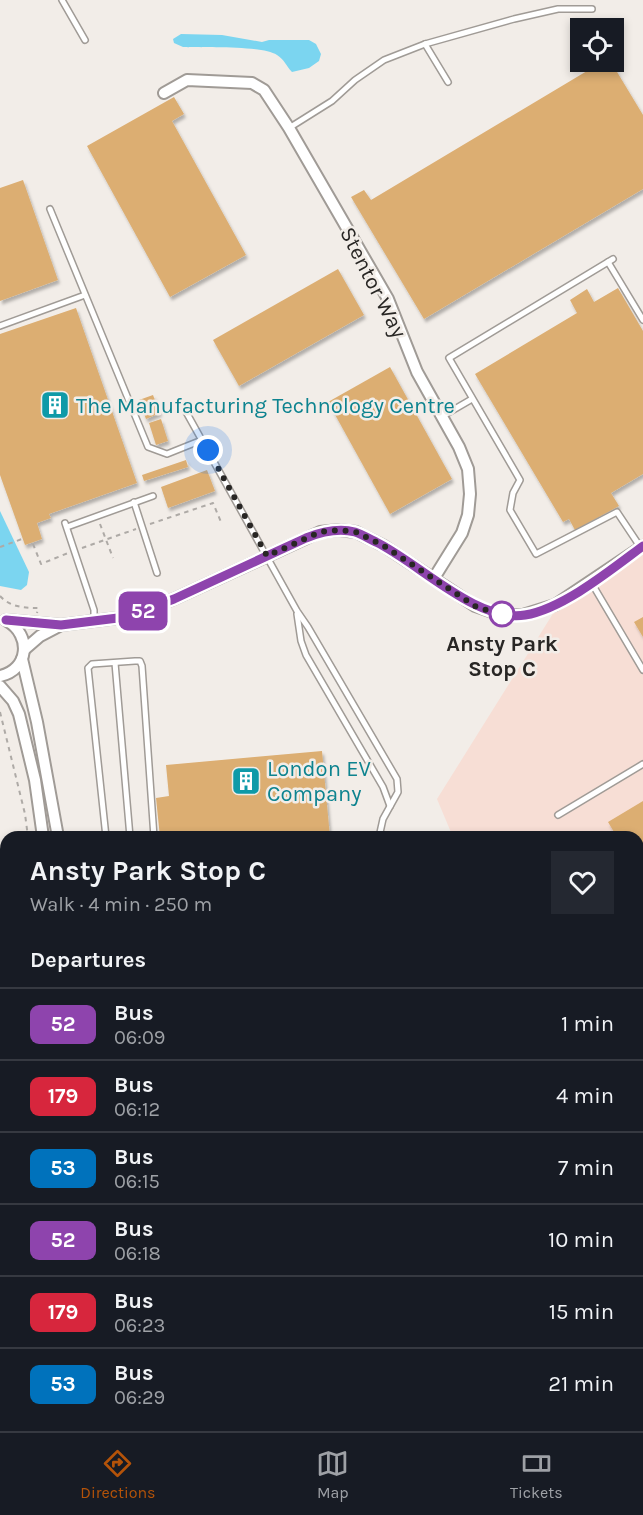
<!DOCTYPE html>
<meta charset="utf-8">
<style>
:root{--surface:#171b24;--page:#242831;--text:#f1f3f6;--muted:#9ea1a6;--line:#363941;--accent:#b45309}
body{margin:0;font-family:Karla,sans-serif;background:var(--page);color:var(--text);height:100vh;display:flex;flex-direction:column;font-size:22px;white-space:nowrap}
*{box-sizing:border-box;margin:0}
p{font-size:20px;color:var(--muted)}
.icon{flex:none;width:33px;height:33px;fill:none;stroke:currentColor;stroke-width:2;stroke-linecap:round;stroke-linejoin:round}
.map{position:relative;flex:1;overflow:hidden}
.side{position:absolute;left:0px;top:831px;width:644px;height:600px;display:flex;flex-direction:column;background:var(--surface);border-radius:18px 18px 0 0;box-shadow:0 3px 9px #0003}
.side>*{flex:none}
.badge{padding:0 12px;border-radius:9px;font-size:21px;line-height:39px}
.controls{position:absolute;left:570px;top:18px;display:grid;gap:12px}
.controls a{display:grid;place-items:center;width:54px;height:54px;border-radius:0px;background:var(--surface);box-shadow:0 3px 9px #0003;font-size:30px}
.you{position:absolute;width:30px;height:30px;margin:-15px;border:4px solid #fff;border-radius:50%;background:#1a73e8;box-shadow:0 0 0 9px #1a73e833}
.map>.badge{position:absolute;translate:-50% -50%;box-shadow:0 0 0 3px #fff}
h2{padding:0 30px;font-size:22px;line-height:54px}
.round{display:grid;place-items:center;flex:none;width:63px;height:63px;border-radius:0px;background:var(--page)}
.head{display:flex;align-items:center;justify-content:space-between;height:102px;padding:0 30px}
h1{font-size:28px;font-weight:700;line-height:45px}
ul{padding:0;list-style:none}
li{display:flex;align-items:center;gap:18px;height:72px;padding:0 30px;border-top:2px solid var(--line)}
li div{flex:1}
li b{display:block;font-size:22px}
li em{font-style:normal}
li .badge{min-width:66px;font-weight:700;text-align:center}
.menu{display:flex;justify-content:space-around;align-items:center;height:84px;border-top:2px solid var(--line);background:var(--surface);font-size:16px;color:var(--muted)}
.menu a{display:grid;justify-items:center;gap:3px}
.menu .on{color:var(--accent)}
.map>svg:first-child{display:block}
</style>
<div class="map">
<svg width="643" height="1431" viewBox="0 0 643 1431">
<defs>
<filter id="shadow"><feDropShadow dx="2" dy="3.5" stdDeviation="1.5" flood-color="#0004"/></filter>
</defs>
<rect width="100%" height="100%" fill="#f2ede8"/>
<polygon fill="#f7ded5" points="643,538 643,1240 638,1240 638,837 453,837 437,799 564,596"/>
<polygon fill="#8eca97" points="638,1240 643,1240 643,1431 260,1431 270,1425 638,1425"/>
<g fill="#7bd5f0">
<path d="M181 34 222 35 262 42 269 40H309L316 44 321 54 319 61 309 68 292 72C286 66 285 60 277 55 261 45 204 48 183 47L174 43 173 39Z"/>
<polygon points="0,511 29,572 27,585 21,590 0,586"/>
<polygon points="137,1425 177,1425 169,1431 132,1431"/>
</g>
<g fill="#dcae72" filter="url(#shadow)">
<polygon points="594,62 611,62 643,115 643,189 424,319 351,197 364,190 371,200 597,65"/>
<polygon points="174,97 184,114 172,121 246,255 170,297 87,146"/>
<polygon points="23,180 58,280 0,301 0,188"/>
<polygon points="338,269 364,315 239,386 213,340"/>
<polygon points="618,288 643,331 643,474 611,493 619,506 575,530 569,519 563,522 475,374 577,313 570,300 587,289 594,302"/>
<polygon points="76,308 137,483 49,514 51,518 37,523 42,539 25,545 0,475 0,334"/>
<polygon points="390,367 452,479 390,514 328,402"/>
<polygon points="153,395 160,413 146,419 139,400"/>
<polygon points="161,419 168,441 156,445 149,423"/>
<polygon points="186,460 188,467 144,481 142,475"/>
<polygon points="207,470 215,491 168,508 161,487"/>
<polygon points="643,617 643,637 634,622"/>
<polygon points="322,751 330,837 160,837 156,798 169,796 166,765"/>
<polygon points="643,801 643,897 638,888 638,837 617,837 608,822"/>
<polygon points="0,934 5,934 6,942 6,1041 0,1042"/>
<polygon points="0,1257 2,1257 6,1274 6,1314 0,1315"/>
</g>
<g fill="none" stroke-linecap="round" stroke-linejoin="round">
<g stroke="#a09b96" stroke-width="8">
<g id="lane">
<polyline points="62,0 85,40"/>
<polyline points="425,44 448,82"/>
<polyline points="289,128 332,101 355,80 384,60 425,44 514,19 558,9 592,9"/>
<polyline points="50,209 148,447 167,454 202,440"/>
<polyline points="613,259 449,358 520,480 513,493 510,510 536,554 617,512 641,548"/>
<polyline points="608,262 643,320"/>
<polyline points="0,326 85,295"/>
<polyline points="185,410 297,611 308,627 397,779 398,792 383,819 379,837"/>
<polyline points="441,417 472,399"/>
<polyline points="134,502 157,573"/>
<polyline points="65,523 94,610 94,621"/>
<polyline points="67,527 153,496"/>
<polyline points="591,582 643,670"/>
<polyline points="297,614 301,641 306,655 383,787 390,806"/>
<polyline points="115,663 130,837"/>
<polyline points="558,815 643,764"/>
<polyline points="106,837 88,668 92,664 135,661 140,661 142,666 154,837"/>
<polyline points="0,869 4,869 6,884"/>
<polyline points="0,1085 6,1084"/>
<polyline points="0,1196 6,1193"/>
<polyline points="0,1367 6,1366"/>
<polyline points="36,1425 38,1431"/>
</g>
</g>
<g stroke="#a09b96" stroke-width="14">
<g id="street">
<polyline points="164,93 187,80 252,83 264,90 289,128 388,299 417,372 459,447 468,469 470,494 468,515 462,533 434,578"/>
<polyline points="6,620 61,625 126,617 174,599 320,532 339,530 356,532 384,546 475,606 495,613 509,615 523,615 555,605 643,546"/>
<polyline points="25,649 40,636 61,625"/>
<polyline points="22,659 37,722 58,837"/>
<path d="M0 676C29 670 32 635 7 621"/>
<polyline points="0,686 13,701 19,714 35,780 43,837"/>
<polyline points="78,1431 79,1425"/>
<polyline points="94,1431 95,1425"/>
</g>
</g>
<g stroke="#aeaaa6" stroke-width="2" stroke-dasharray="4.5 4.5" stroke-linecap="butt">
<polyline points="100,524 113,558"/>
<polyline points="150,524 213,503 221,522"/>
<polyline points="33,544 41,564 68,553"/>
<polyline points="0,547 22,539"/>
<polyline points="82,548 136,529"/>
<path d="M0 596C10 607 24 608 38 608L37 613"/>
<polyline points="0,712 25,814 28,837"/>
<polyline points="0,1214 6,1211"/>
<polyline points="0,1319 6,1318"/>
<polyline points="170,1425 180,1431"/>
<polyline points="59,1431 60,1425"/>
<polyline points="116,1431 119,1425"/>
<polyline points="203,1431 214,1425"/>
</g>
<use href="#lane" stroke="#fff" stroke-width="5"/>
<use href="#street" stroke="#fff" stroke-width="10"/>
</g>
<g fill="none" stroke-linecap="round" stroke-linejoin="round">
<g stroke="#fff" stroke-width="14">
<path id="line" d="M6 620 61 625 126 617 174 599 306 538C321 532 339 528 355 532 362 534 369 539 376 542 419 563 477 623 525 615 563 609 612 569 643 546"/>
</g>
<use href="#line" stroke="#8e44ad" stroke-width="9"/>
<polyline stroke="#282624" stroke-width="6" stroke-dasharray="0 10.8" points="208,450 267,556 320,532 339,530 356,532 384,546 475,606 495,613 509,615 502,614"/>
</g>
<defs>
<g id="building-square" transform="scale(1.5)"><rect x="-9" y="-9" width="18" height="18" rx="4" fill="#0f9aa8" stroke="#f2ede8"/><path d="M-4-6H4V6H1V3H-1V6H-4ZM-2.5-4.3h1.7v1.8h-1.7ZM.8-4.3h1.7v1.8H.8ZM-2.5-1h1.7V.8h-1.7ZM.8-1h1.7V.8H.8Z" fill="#fff"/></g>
</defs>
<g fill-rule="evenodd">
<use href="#building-square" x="55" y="405"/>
<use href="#building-square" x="246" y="781"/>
</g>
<circle fill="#fff" stroke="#8e44ad" stroke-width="3" cx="502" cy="614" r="12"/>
<g text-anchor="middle" stroke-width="5" stroke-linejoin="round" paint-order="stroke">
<g font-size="22" fill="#282624" stroke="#f2ede8">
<text transform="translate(374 282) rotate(63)" y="8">Stentor Way</text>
</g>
<g font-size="22" fill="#0d838f" stroke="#f2ede8" text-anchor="start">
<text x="76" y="413">The Manufacturing Technology Centre</text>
<text x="267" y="776">London EV<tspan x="267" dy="25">Company</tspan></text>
</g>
<g font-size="22" font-weight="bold" fill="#282624" stroke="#f2ede8">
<text x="502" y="651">Ansty Park<tspan x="502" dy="25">Stop C</tspan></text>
</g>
</g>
</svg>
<div class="controls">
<a><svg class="icon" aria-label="locate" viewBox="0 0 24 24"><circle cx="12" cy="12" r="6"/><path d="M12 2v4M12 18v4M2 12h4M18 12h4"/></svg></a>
</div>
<div class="you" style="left:208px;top:450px"></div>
<b class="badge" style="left:143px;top:611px;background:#8e44ad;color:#fff">52</b>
<section class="side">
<div class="head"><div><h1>Ansty Park Stop C</h1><p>Walk · 4 min · 250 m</p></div><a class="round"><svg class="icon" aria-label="heart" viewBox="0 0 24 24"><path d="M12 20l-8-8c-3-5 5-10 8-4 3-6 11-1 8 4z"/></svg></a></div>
<h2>Departures</h2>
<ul>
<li><span class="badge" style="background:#8e44ad;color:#fff">52</span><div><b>Bus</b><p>06:09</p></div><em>1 min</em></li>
<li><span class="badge" style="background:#d7263d;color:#fff">179</span><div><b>Bus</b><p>06:12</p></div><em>4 min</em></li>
<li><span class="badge" style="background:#0072bc;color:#fff">53</span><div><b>Bus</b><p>06:15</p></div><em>7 min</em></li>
<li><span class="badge" style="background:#8e44ad;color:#fff">52</span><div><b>Bus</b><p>06:18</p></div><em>10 min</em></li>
<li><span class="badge" style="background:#d7263d;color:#fff">179</span><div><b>Bus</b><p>06:23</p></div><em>15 min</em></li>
<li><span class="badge" style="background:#0072bc;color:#fff">53</span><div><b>Bus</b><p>06:29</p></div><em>21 min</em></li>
</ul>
</section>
</div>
<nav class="menu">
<a class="on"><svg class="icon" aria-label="directions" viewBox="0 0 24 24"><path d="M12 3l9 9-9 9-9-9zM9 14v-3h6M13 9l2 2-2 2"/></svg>Directions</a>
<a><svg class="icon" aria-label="map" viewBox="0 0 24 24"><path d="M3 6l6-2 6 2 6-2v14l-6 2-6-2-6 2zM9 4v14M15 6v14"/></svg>Map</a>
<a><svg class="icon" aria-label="tickets" viewBox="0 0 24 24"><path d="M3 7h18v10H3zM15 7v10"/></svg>Tickets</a>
</nav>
